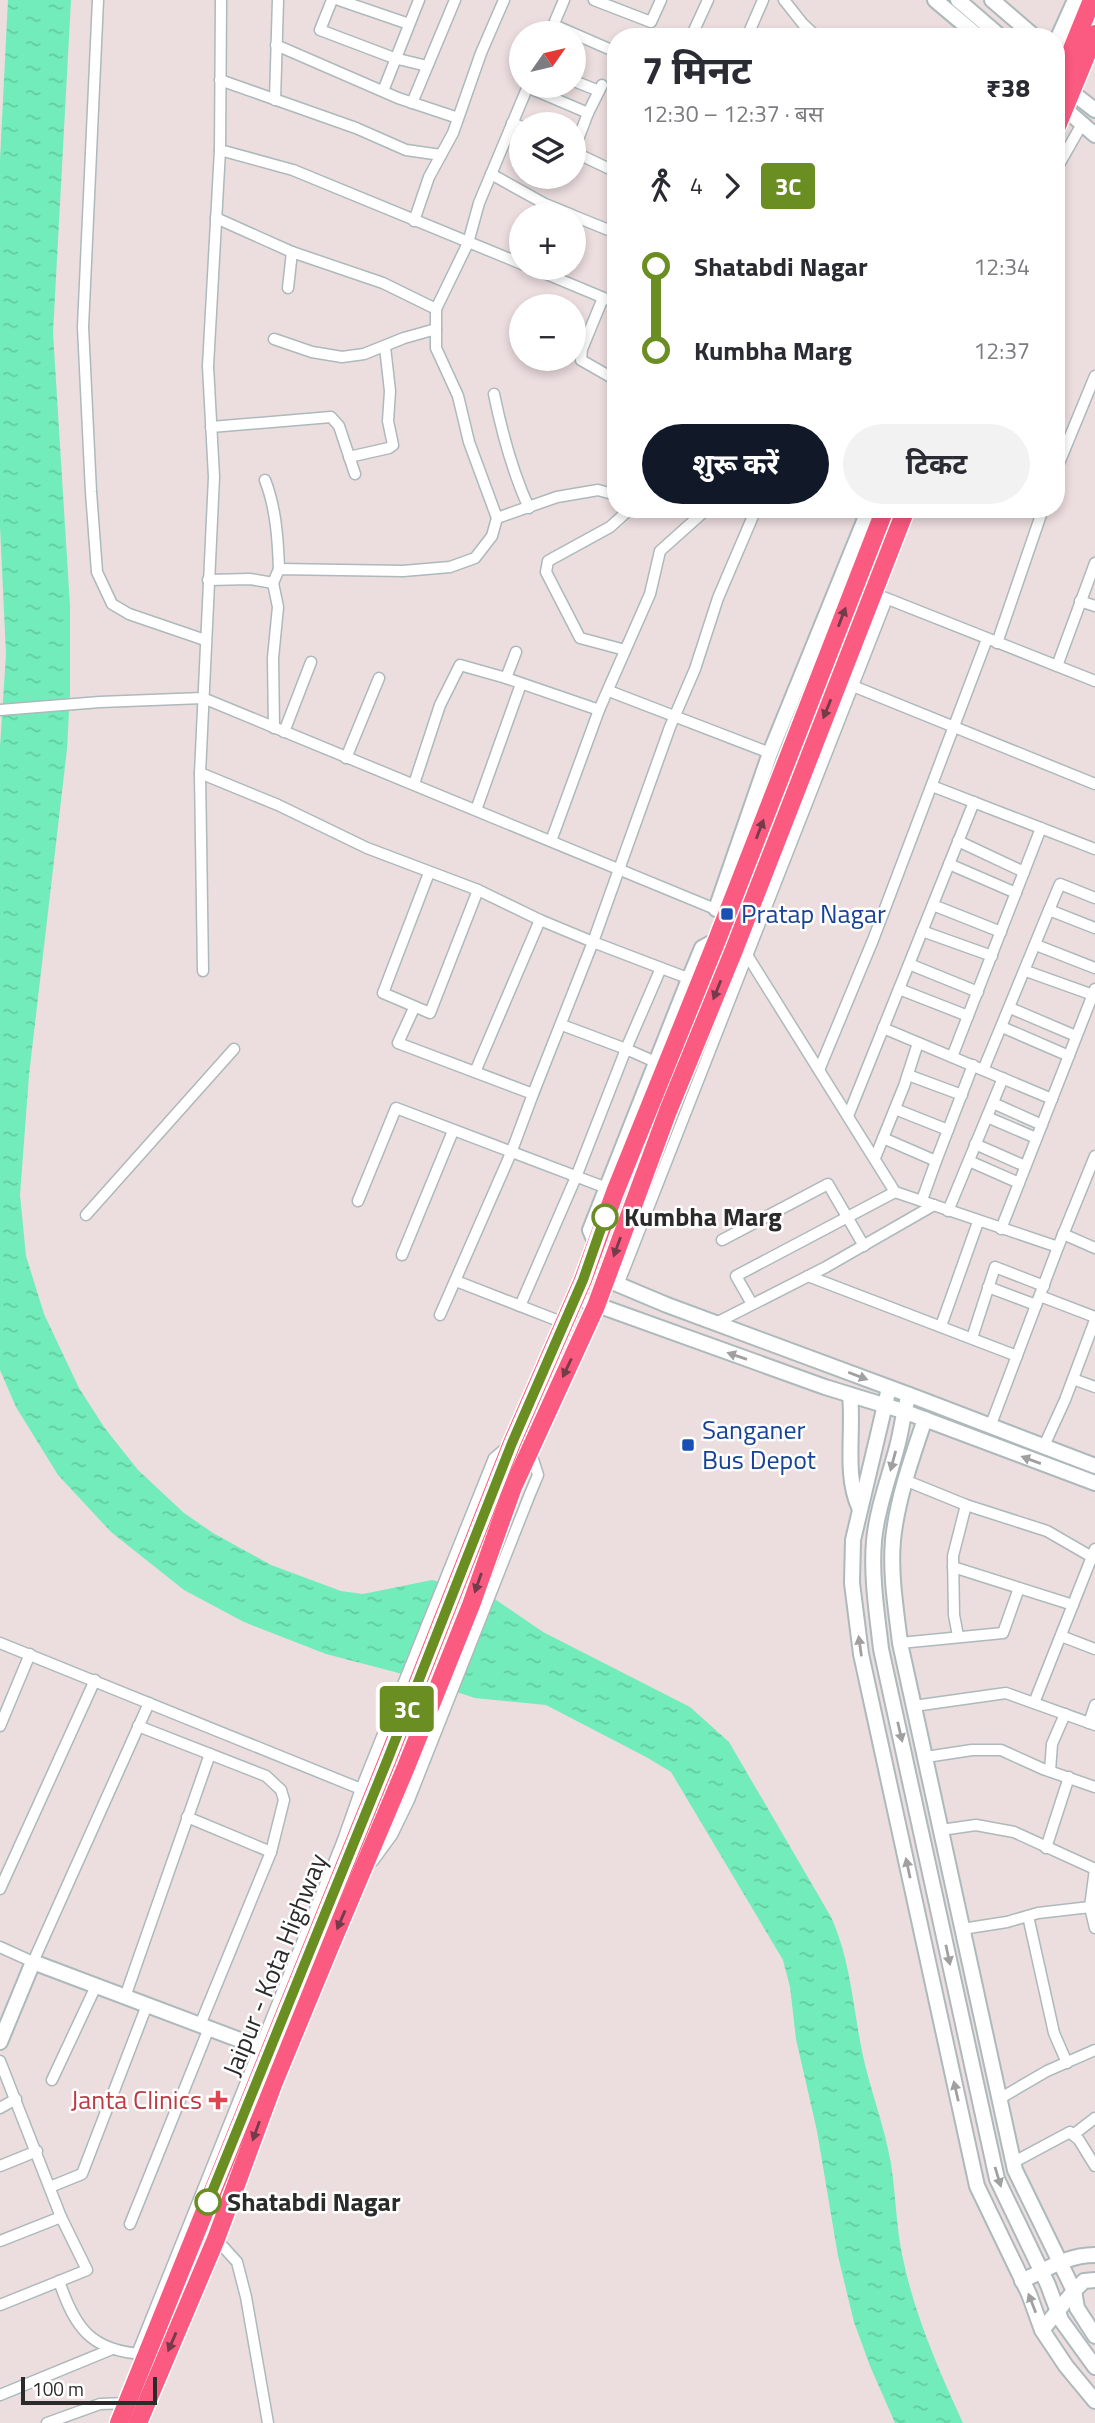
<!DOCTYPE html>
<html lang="hi">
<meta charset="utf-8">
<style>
:root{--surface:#fff;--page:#f2f2f3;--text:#2b2b33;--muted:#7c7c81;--accent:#111827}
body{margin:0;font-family:"Titillium Web","Noto Sans Devanagari",sans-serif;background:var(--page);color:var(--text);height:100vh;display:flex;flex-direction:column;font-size:26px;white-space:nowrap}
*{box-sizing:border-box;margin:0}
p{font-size:23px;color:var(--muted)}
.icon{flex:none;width:38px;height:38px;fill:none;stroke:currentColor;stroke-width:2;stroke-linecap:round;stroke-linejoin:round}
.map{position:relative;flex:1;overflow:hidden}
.sheet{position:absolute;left:607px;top:28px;width:458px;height:490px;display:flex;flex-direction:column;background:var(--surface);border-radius:28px;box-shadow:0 4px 10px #0003}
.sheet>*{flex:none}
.badge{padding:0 14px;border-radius:5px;font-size:24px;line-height:46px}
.needle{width:46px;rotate:56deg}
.buttons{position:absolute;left:509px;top:21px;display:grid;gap:14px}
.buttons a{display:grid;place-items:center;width:77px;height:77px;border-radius:50%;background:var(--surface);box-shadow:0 4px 10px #0003;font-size:35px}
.scale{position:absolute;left:21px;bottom:18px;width:136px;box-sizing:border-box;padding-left:7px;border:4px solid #2b2b2b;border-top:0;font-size:19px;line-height:24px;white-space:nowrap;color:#2b2b2b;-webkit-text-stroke:5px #fff;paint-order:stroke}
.map>.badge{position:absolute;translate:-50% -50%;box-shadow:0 0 0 4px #fff}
.legs{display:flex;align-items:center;gap:10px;height:77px;padding:0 35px;font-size:23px}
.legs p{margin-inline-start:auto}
.summary{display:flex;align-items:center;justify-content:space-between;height:119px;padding:0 35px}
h1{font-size:38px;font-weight:700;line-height:52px}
.cta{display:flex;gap:14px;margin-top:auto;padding:14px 35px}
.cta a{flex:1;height:80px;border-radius:42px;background:var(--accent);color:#fff;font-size:28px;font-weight:700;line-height:80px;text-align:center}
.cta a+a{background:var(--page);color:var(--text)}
ul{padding:0 35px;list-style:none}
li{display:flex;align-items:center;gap:24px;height:84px;font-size:26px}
li i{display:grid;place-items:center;width:10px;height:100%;margin:0 9px;background:currentColor}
li i::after{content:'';width:18px;height:18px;margin:-9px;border:5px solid;border-radius:50%;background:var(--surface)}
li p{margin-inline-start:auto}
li:first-child i{background:linear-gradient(#0000 50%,currentColor 0)}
li:last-child i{background:linear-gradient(currentColor 50%,#0000 0)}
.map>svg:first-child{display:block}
</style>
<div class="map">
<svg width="1095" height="2423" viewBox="0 0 1095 2423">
<defs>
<pattern id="water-ripples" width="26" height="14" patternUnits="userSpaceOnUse" patternTransform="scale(1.75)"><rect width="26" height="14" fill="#72ecba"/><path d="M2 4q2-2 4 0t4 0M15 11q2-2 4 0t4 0" fill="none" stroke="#63cba0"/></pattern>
</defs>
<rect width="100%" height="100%" fill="#ecdddf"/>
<path fill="url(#water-ripples)" d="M8 0H71L53 333 70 606V693L67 749 29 1075 20 1195 26 1256 44 1314 79 1388 104 1427 138 1470 184 1513 213 1533 271 1565 341 1591 363 1594 432 1580 489 1595 543 1632 690 1707 729 1742 831 1917C851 1961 853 2009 863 2056 871 2092 885 2128 891 2164 896 2196 896 2227 903 2259 915 2316 939 2371 963 2423H895L870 2366 854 2322 838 2256 817 2131 796 2039 790 1987 783 1960 671 1772 648 1758 546 1705 475 1698 395 1672 326 1654 244 1622 184 1590 111 1532 58 1475 16 1407 0 1370V747L6 654 0 526V160Z"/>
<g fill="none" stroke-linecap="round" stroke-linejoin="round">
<g stroke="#adb9bb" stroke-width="13">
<g id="street">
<polyline points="98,0 83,327 91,492 97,572 112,604 129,614 205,640"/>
<polyline points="332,0 320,30 394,58 427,66"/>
<polyline points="339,0 409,24"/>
<polyline points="594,0 651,22 661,0"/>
<polyline points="784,0 803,24 817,37"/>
<polyline points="554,25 616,52"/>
<polyline points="550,33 564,0"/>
<polyline points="691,37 708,0"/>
<polyline points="747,37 763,0"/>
<polyline points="276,45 398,98 458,118"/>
<polyline points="220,80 356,128 406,150 441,155"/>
<polyline points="574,81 599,91"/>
<polyline points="527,87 588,113 574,150"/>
<polyline points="383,91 419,0"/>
<polyline points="275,100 278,0"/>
<polyline points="412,103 455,0"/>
<polyline points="588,113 602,85"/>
<polyline points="512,123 522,127"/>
<polyline points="220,150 293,170 522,264"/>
<polyline points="574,152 616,172"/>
<polyline points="1057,168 1082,124"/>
<polyline points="491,174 545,204 572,215"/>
<polyline points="574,216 616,233"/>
<polyline points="216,218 292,252 383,283 436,309 468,243 479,203 528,86"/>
<polyline points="414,221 429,177 453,133 481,53 504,0"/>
<polyline points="532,268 616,303"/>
<polyline points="288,288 292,252"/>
<polyline points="603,298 582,349 581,360 616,380"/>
<polyline points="274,339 312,352 342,357 364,354 404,338 436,329"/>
<path d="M494 394C502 433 512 471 529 508"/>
<polyline points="211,427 331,417 339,426 355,474"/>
<polyline points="349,457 389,448 393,445 388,421 390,391 385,347"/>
<polyline points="1057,468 1095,376"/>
<path d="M265 480C276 508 278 540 279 569"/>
<polyline points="497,518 557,497 598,490 616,495"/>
<polyline points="208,580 250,579 273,583 279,569 403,571 450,567 475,558 492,536 497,518 469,442 458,396 436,348 436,309"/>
<polyline points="273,583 278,607 273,658 274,728"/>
<polyline points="883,597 1095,681"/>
<polyline points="1080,601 1095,606"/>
<polyline points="997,643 1043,509"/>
<polyline points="625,650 580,638 546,572 548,561 610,527 630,509"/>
<polyline points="1057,666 1095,563"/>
<polyline points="506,678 599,710"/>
<polyline points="853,686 1095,784"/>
<polyline points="609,691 770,753"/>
<polyline points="0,710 100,702 203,698 720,911"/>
<polyline points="284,732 311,662"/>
<polyline points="346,758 379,678"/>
<polyline points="200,773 278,805 367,848 478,890 540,920 593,942 533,1094"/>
<polyline points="414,784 440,705 460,665 506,678 516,652"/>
<polyline points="932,786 1095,849"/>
<polyline points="476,810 521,684"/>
<polyline points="551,841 599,710 650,594 660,551 707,509"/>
<polyline points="958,841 1024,872"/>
<polyline points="949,864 1016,893"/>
<polyline points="429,873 383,993 430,1013 478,890"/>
<polyline points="933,905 1001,932"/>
<polyline points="1049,910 1060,884 1095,898"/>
<polyline points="922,931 992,956"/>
<polyline points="1036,945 1095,968"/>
<polyline points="744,954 747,955 895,1192 1058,1247"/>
<polyline points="909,964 978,992"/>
<polyline points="661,968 693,980"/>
<polyline points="203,971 200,773 214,477 208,366 220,150 221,0"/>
<polyline points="1026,971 1093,995"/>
<polyline points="899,989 968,1016"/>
<polyline points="414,1008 398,1043 533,1094 511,1153 440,1315"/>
<polyline points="1010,1008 1076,1036"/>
<polyline points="1002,1027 1069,1056"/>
<polyline points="883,1028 1052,1099"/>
<polyline points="952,1057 1041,828"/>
<polyline points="660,1064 626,1049 661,968 593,942 670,727 695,669 718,598 756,509"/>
<polyline points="984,1068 1049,910 1095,928"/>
<polyline points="819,1070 873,940 987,639"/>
<polyline points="475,1072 540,920"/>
<polyline points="908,1075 962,1095"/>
<polyline points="993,1103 1042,1125"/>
<polyline points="895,1109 948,1130"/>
<polyline points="848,1116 974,802"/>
<polyline points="987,1117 1036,1138"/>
<polyline points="883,1138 936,1161 973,1065"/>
<polyline points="975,1144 1025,1166"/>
<polyline points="875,1158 904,1086 918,1043"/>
<polyline points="969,1161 1019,1183"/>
<polyline points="922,1200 936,1161"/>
<polyline points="358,1201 396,1108 612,1190"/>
<polyline points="948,1211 1003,1078"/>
<polyline points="86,1215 234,1049"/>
<polyline points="1001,1229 1095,989"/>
<polyline points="1063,1234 1095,1248"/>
<polyline points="722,1240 828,1184 864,1246"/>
<polyline points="402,1255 453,1131"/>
<polyline points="808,1276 1017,1356"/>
<polyline points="456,1281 564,1323"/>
<polyline points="618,1285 887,599"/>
<polyline points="988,1287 1036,1305"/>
<polyline points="1040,1296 1095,1317"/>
<polyline points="752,1304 736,1276 895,1192"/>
<polyline points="520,1306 576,1177 626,1049 562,1025"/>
<polyline points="716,1323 826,1267 934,1205"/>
<polyline points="941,1326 978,1222"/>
<polyline points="972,1338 995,1267 1044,1286"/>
<polyline points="1073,1379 1095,1387"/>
<polyline points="990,1427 1058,1247 1095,1156"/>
<polyline points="1043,1448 1065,1400 1095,1320"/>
<polyline points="907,1481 966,1505 1047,1531 1092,1557"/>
<polyline points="953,1567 1073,1605"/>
<polyline points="958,1636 954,1615 953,1556 966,1505"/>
<polyline points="1061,1636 1095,1649"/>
<polyline points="0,1643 361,1789"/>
<polyline points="900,1643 1003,1633 1019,1588"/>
<polyline points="1034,1703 1095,1549"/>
<polyline points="914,1706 1006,1693 1095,1725"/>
<polyline points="1089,1723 1095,1705"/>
<polyline points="0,1726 30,1654"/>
<polyline points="138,1726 266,1776 281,1790 284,1800 271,1852 187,1817"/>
<polyline points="926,1757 972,1750 1001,1750 1043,1769 1095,1787"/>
<polyline points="1050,1771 1052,1744 1065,1714"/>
<polyline points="941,1830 976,1825 1014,1832 1095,1869"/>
<polyline points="346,1842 343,1840 361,1789 494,1458 506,1448"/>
<polyline points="1046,1848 1069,1777"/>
<polyline points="373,1861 392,1835 409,1800 530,1494 538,1475 530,1450"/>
<polyline points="0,1889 95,1680"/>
<polyline points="1090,1907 1095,1869"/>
<polyline points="1028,1916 1054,2033 1067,2063"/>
<polyline points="962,1929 1007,1922 1038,1913 1090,1907 1095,1928"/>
<polyline points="0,1947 33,1962 149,1703"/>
<polyline points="125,1997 210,1754"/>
<polyline points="200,2025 271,1852"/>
<polyline points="0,2061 61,2217 87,2270 0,2305"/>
<polyline points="52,2080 96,1986"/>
<polyline points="999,2099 1047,2071 1095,2050"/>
<polyline points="0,2108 16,2099"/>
<polyline points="1073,2135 1095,2118"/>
<polyline points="1014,2162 1070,2132 1079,2140 1095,2166"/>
<polyline points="0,2166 37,2151"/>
<polyline points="50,2187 82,2174 147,2005"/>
<polyline points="130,2224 209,2028"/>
<polyline points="193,2230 216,2239 237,2262 246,2297 268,2423"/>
<polyline points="0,2241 61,2217"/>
<path d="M59 2281C75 2328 91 2351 143 2354"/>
<polyline points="137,2354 343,1840"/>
<polyline points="0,2395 112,2349"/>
<polyline points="47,2423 100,2404 127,2403"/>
</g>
</g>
<g stroke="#adb9bb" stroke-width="18">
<g id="secondary">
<polyline points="935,0 979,37"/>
<polyline points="958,0 1001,37"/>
<polyline points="992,0 1035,37"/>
<polyline points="1057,40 1075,0"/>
<polyline points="1065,87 1095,110"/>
<polyline points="1057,102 1095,135"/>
<polyline points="716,909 770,753 869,509"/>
<polyline points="596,1244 590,1230 689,979 702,948 717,940"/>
<polyline points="586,1271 667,1305 915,1397 1095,1466"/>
<polyline points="575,1297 825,1387 903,1411 1095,1483"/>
<polyline points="889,1388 853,1540 852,1583 861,1654 977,2186 1029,2294 1042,2330 1066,2366 1095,2401"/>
<path d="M850 1395C854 1431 844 1474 859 1507"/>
<path d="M909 1395C903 1412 902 1429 897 1447 889 1478 877 1509 874 1541 871 1577 877 1613 881 1649L997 2179 1048 2285 1061 2320 1095 2367"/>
<path d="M925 1419C912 1457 897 1500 893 1540 890 1574 896 1609 900 1643L1015 2170 1074 2291 1077 2308 1095 2336"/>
<polyline points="0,2042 33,1962 269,2051"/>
<path d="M1022 2281C1047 2269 1067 2255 1095 2255"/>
<polyline points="1042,2330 1074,2291 1084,2281 1095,2280"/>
</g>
</g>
<g stroke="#fff" stroke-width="21">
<g id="highway">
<polyline points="1057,86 1092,0"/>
<polyline points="1057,126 1095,34"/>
<polyline points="119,2423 387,1761 512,1443 583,1280 615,1192 717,940 885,509"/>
<polyline points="138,2423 216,2239 274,2082 329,1949 406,1767 471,1605 513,1487 596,1306 668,1111 734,950 906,509"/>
</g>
</g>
<use href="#street" stroke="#fff" stroke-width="10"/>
<use href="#secondary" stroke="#fff" stroke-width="14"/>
<use href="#highway" stroke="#fb5a81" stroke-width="18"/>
</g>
<defs><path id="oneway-solid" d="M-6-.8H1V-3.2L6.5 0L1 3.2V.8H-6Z" transform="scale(1.75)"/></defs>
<g fill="#743b49">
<use href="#oneway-solid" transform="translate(842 617) rotate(-69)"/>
<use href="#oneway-solid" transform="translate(827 709) rotate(112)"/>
<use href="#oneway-solid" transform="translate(760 829) rotate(-69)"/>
<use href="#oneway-solid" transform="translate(717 990) rotate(112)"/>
<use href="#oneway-solid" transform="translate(617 1247) rotate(110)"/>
<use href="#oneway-solid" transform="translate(567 1368) rotate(115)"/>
<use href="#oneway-solid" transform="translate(478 1583) rotate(109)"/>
<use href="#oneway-solid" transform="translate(341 1920) rotate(113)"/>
<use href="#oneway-solid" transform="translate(256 2131) rotate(110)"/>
<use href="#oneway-solid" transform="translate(172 2342) rotate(113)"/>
</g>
<g fill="#a0a0a0">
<use href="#oneway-solid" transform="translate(737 1356) rotate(-161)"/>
<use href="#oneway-solid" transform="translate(858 1376) rotate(21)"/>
<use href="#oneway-solid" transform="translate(1031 1460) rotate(-160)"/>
<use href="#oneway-solid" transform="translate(893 1461) rotate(105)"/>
<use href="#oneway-solid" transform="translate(860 1646) rotate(-98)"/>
<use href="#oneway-solid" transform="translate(900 1732) rotate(77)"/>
<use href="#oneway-solid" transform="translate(908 1868) rotate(-102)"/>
<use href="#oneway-solid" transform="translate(948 1955) rotate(78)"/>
<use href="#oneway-solid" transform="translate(956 2091) rotate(-103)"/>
<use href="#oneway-solid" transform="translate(998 2177) rotate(73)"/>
<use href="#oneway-solid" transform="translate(1032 2303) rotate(-111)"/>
</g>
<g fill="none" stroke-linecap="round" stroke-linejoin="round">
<g stroke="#fff" stroke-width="16">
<polyline id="line-1" points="208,2202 387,1761 512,1443 583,1280 605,1217"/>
</g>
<use href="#line-1" stroke="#6b8e23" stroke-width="10"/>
</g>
<g fill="#1a4fb4" stroke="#fff" stroke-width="2.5">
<rect x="720" y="907" width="14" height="14" rx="3.5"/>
<rect x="681" y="1438" width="14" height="14" rx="3.5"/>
</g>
<g fill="#fff" stroke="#6b8e23" stroke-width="3.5">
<circle cx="605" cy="1217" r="12"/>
<circle cx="208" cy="2202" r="12"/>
</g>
<path fill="#e0444e" stroke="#fff" stroke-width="2.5" d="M214.5 2089.5h7v7h7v7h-7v7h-7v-7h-7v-7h7z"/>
<g text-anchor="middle" stroke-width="5" stroke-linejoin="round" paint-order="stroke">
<g font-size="26" fill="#164399" stroke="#fff" text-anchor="start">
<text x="741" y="923">Pratap Nagar</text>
<text x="702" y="1439">Sanganer<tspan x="702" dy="30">Bus Depot</tspan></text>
</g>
<g font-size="26" font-weight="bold" fill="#2b2b2b" stroke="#fff" text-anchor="start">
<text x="624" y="1226">Kumbha Marg</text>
<text x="227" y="2211">Shatabdi Nagar</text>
</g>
<g font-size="26" fill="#2b2b2b" stroke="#fff">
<text transform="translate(275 1965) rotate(-68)" y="9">Jaipur - Kota Highway</text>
</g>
<g font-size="26" fill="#be3a42" stroke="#fff" text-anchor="end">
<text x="202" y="2109">Janta Clinics</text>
</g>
</g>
</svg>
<div class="buttons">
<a><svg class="needle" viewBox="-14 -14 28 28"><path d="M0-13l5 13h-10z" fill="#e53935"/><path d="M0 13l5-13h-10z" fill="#7c7c81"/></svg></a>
<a><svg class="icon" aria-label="layers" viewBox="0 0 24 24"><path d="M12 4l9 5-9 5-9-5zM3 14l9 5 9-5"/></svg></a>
<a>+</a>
<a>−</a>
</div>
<div class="scale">100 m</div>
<b class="badge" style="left:407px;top:1709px;background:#6b8e23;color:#fff">3C</b>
<section class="sheet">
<div class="summary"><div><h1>7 मिनट</h1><p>12:30 – 12:37 · बस</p></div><b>₹38</b></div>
<div class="legs"><svg class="icon" aria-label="walk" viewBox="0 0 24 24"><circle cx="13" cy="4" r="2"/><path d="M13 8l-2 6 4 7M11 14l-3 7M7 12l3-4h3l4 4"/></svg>4<svg class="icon" aria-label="forward" viewBox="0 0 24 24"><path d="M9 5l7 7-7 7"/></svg><b class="badge" style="background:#6b8e23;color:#fff">3C</b></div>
<ul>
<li><i style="color:#6b8e23"></i><b>Shatabdi Nagar</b><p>12:34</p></li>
<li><i style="color:#6b8e23"></i><b>Kumbha Marg</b><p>12:37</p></li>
</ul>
<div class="cta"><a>शुरू करें</a><a>टिकट</a></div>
</section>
</div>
